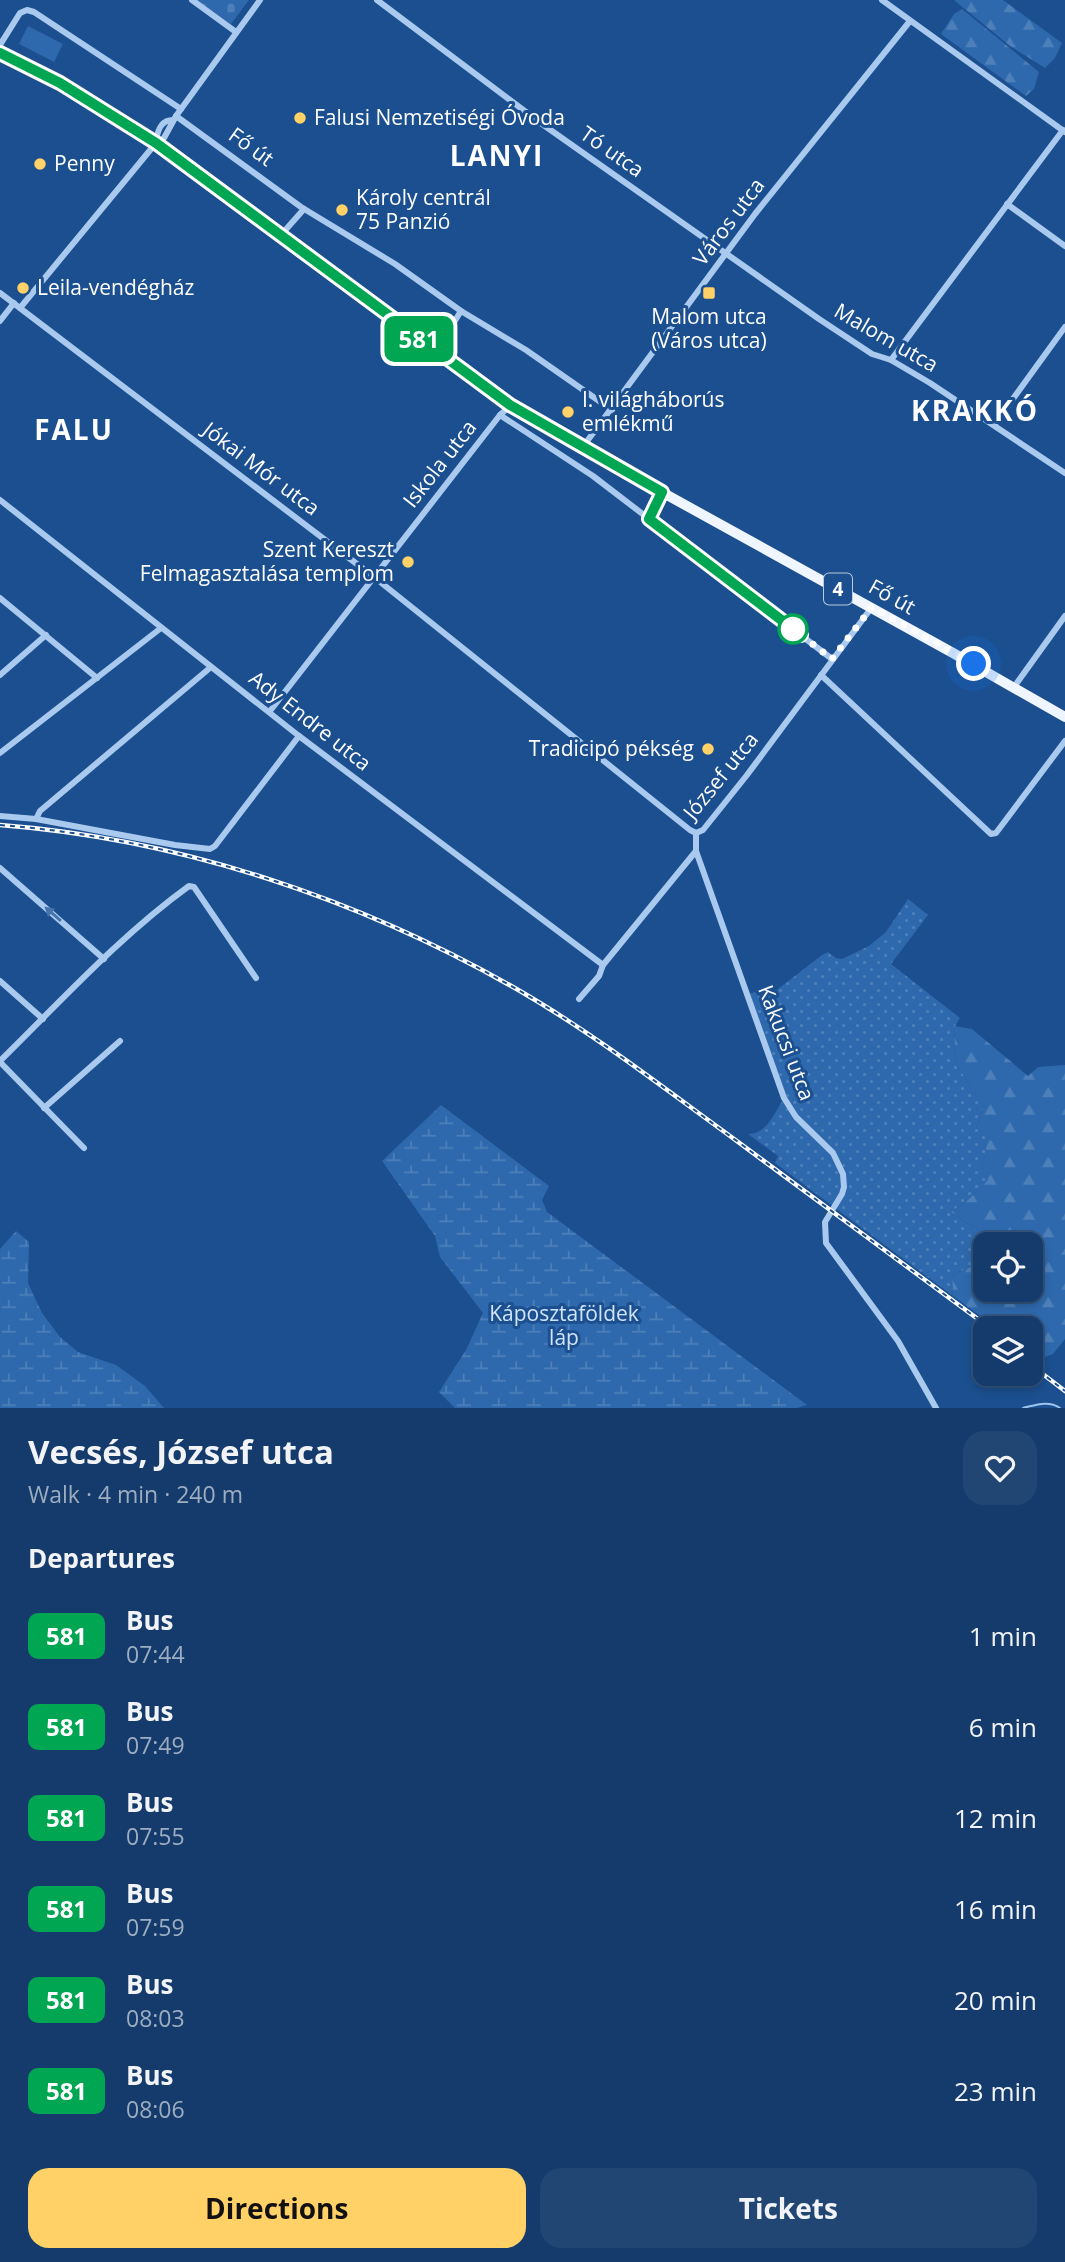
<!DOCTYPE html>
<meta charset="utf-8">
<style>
:root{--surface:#143b6b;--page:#214673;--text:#f1f3f6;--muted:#9dadc1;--line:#33557e;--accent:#ffd166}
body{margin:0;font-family:"Open Sans",sans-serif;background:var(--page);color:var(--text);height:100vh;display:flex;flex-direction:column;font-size:26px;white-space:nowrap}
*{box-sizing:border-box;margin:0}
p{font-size:23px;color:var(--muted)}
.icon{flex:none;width:38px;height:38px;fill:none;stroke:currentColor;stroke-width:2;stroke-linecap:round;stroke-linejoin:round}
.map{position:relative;height:1408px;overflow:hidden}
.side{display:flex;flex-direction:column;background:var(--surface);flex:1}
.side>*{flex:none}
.badge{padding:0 14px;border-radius:10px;font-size:24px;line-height:46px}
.controls{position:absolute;left:973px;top:1232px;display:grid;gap:14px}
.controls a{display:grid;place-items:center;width:70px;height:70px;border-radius:14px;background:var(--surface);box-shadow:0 4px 10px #0003,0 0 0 2px var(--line);font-size:35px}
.you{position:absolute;width:35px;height:35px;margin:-18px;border:5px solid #fff;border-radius:50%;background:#1a73e8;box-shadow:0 0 0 10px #1a73e833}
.map>.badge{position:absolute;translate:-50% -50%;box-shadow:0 0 0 4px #fff}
h2{padding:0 28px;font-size:26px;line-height:63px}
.round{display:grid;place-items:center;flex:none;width:74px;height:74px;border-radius:21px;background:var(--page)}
.overview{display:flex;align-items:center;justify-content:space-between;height:119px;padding:0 28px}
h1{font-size:33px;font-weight:700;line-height:52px}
.action{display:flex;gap:14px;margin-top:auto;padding:14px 28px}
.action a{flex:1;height:80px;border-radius:21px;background:var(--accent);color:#111;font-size:28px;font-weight:700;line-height:80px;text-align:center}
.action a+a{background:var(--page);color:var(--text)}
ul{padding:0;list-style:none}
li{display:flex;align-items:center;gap:21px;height:91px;padding:0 28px}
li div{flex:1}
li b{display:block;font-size:26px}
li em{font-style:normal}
li .badge{min-width:77px;font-weight:700;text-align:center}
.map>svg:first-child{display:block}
</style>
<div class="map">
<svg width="1065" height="1408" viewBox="0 0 1065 1408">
<defs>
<pattern id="green-dots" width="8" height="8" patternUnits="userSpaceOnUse" patternTransform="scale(1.75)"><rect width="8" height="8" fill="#2e69ad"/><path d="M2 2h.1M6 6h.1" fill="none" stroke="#4d80b9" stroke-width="1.8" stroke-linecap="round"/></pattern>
<pattern id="forest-firs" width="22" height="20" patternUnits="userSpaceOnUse" patternTransform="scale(1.75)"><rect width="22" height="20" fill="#2e69ad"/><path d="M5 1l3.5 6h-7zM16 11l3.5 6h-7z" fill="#4d80b9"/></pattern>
<pattern id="wetland-marsh" width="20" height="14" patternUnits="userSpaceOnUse" patternTransform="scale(1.75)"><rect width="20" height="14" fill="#2e69ad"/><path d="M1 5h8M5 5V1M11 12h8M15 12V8" fill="none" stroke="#4d80b9"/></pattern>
<pattern id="cemetery-stones" width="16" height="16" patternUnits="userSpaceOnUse" patternTransform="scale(1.75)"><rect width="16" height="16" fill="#2e69ad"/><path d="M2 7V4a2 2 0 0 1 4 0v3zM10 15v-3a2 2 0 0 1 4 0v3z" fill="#4d80b9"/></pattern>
</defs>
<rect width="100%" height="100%" fill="#1b4f8f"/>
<path fill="url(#green-dots)" d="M908 899 928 915 891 964 960 1018 955 1026 954 1061 984 1106 976 1128 989 1140 982 1167 989 1180 968 1200 951 1212 997 1244H985V1259L982 1262 952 1275 953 1296 775 1163 778 1156 748 1134C767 1134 775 1112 784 1098L748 994 755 992 763 998 769 996 822 955 828 952 836 958 842 959 869 946 886 932Z"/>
<g fill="url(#forest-firs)">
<polygon points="954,0 1003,0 1062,43 1055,58 1045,68 1010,46"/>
<polygon points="962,9 1039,72 1034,89 1026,96 941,34 954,14"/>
<polygon points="955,1026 972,1029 1028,1076 1038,1067 1065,1065 1065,1339 1053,1354 1039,1359 1031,1354 1031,1328 997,1328 953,1296 952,1275 982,1262 985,1259 985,1290 1031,1290 1031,1244 997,1244 951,1212 968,1200 988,1180 982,1167 988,1140 976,1128 984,1106 954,1061"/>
</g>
<g fill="url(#wetland-marsh)">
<polygon points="441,1105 549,1186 542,1200 547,1212 807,1405 797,1408 455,1408 439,1392 466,1350 483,1313 440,1257 435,1236 382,1161"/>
<polygon points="16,1231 29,1242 28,1283 42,1313 60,1337 78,1352 116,1365 145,1386 164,1408 0,1408 0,1249"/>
</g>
<polygon fill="url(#cemetery-stones)" points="197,0 249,0 231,24"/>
<polygon fill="#2e69ad" points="28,26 63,44 54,62 19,44"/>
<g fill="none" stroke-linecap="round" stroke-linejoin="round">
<path stroke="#9cc4f0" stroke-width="2" d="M1023 1408C1036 1405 1048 1400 1060 1408"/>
<g stroke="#a9c9ee" stroke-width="6">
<polyline points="192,0 236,32"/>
<polyline points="377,0 542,124 819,319 872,354 891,360 930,383 1065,473"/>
<polyline points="882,0 1065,132"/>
<polyline points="0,45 20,13 27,10 34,12 181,109"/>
<polyline points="176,116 301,207 395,264 461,311 526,350 612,410"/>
<path d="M156 143C157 132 160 120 173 120"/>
<polyline points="1007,204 1065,246"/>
<polyline points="281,235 304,209"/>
<polyline points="0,293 374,577 690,830 696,833"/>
<polyline points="20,308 156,143 164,138 176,116 260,0"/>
<polyline points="0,321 14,303"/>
<polyline points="436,351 461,311"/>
<polyline points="891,360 1063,130"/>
<polyline points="500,415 593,476 832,659"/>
<polyline points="994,425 1065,327"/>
<polyline points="582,448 755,214 910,21"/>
<polyline points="0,500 299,736 603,965"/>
<polyline points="649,519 662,492"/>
<polyline points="0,598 97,678"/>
<polyline points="0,675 46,635"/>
<polyline points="821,675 991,834 996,833 1065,741"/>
<polyline points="1014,687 1065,616"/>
<polyline points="270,711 500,415 510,406"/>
<polyline points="0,753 161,628"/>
<polyline points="0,816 36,819 175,845 210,849 215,846 299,736"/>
<polyline points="36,819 40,811 211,667"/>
<polyline points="696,851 784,1098 796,1117 833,1153 843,1174 844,1187 842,1194 825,1222 826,1243 898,1341 936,1408"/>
<polyline points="0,868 104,959"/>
<polyline points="0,981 43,1019"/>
<polyline points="579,999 599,976 603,965 696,851 696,833 703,830 747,775 872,607"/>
<path d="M0 1061C61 1001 120 936 189 886L194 887 256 978"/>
<polyline points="0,1062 84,1148"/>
<polyline points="44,1108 120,1041"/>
</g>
<polyline stroke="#f0f6ff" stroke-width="10" points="0,53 73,91 156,143 510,406 582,448 953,653 1065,717"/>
<g stroke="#fff" stroke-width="4.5">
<g id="rail">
<path d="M0 825C182 839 362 900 520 991 594 1034 661 1086 730 1136 817 1200 903 1264 990 1328"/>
<polyline points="1031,1365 1065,1391"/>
</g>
</g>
<use href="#rail" stroke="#1b4f8f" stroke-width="2" stroke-dasharray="5" stroke-linecap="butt"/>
</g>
<defs><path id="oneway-solid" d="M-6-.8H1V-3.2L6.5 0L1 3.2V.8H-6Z" transform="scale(1.75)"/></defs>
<use fill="#4674ac" href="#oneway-solid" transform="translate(53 914) rotate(-139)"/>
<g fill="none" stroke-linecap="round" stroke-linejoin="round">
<g stroke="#fff" stroke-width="16">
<polyline id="line" points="0,53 60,83 156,143 510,405 662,492 649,519 801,635"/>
</g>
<use href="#line" stroke="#00a651" stroke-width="10"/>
<polyline stroke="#fff" stroke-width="7" stroke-dasharray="0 12.6" points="793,629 832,659 872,607 974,664"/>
</g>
<g fill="#ffd166" stroke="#1b4f8f" stroke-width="2.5">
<circle cx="300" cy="118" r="7"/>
<circle cx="40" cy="164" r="7"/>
<circle cx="342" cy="210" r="7"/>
<circle cx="23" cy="288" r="7"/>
<rect x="702" y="286" width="14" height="14" rx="3.5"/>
<circle cx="568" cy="412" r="7"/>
<circle cx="408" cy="562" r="7"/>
<circle cx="708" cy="749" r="7"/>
</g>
<circle fill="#fff" stroke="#00a651" stroke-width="3.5" cx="793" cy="629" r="14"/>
<g text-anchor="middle" stroke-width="6" stroke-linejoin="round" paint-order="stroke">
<rect fill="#1b4f8f" stroke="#bbcadd" stroke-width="2" x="824" y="573.5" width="28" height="31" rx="5"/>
<g font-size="19" font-weight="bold" fill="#fff">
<text x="838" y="596">4</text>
</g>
<g font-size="21" fill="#fff" stroke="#1b4f8f" text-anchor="start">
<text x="314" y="125">Falusi Nemzetiségi Óvoda</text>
<text x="54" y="171">Penny</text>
<text x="356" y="205">Károly centrál<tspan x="356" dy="24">75 Panzió</tspan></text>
<text x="37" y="295">Leila-vendégház</text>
<text x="709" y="324" text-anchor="middle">Malom utca<tspan x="709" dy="24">(Város utca)</tspan></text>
<text x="582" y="407">I. világháborús<tspan x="582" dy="24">emlékmű</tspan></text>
<text x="394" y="557" text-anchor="end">Szent Kereszt<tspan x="394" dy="24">Felmagasztalása templom</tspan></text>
<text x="694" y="756" text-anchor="end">Tradicipó pékség</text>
</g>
<g font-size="21" fill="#fff" stroke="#1b4f8f">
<text transform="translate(251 147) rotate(36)" y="7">Fő út</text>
<text transform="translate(612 152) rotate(35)" y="7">Tó utca</text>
<text transform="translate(729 222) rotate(-53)" y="7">Város utca</text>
<text transform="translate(886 338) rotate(30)" y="7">Malom utca</text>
<text transform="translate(440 464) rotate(-52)" y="7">Iskola utca</text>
<text transform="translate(261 469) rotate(37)" y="7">Jókai Mór utca</text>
<text transform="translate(892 597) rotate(29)" y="7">Fő út</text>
<text transform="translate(310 721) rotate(38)" y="7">Ady Endre utca</text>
<text transform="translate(721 776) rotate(-51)" y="7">József utca</text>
<text transform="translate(786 1043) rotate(69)" y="7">Kakucsi utca</text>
</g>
<g font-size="21" fill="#cfe3fa" stroke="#1b4f8f">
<text x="564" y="1321">Káposztaföldek<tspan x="564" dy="24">láp</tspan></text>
</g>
<g font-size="28" font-weight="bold" letter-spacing="2" fill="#fff" stroke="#1b4f8f">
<text x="497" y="166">LANYI</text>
<text x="975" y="421">KRAKKÓ</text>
<text x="74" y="440">FALU</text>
</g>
</g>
</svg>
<div class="controls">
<a><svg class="icon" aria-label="locate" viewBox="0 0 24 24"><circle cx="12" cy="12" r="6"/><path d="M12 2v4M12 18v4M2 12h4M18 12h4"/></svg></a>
<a><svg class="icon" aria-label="layers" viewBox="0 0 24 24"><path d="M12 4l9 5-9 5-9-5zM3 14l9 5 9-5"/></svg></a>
</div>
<div class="you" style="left:974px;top:664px"></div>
<b class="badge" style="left:419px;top:339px;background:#00a651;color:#fff">581</b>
</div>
<section class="side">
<div class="overview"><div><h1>Vecsés, József utca</h1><p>Walk · 4 min · 240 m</p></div><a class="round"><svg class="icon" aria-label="heart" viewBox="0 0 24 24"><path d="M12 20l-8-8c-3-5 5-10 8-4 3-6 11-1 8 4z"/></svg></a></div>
<h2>Departures</h2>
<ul>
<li><span class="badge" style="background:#00a651;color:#fff">581</span><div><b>Bus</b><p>07:44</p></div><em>1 min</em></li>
<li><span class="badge" style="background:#00a651;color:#fff">581</span><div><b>Bus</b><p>07:49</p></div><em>6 min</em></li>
<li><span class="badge" style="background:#00a651;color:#fff">581</span><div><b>Bus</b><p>07:55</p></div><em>12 min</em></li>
<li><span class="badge" style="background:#00a651;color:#fff">581</span><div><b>Bus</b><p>07:59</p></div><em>16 min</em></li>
<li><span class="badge" style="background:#00a651;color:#fff">581</span><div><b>Bus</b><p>08:03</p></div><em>20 min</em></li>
<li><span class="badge" style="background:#00a651;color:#fff">581</span><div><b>Bus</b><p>08:06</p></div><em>23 min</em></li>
</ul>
<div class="action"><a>Directions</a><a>Tickets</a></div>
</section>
